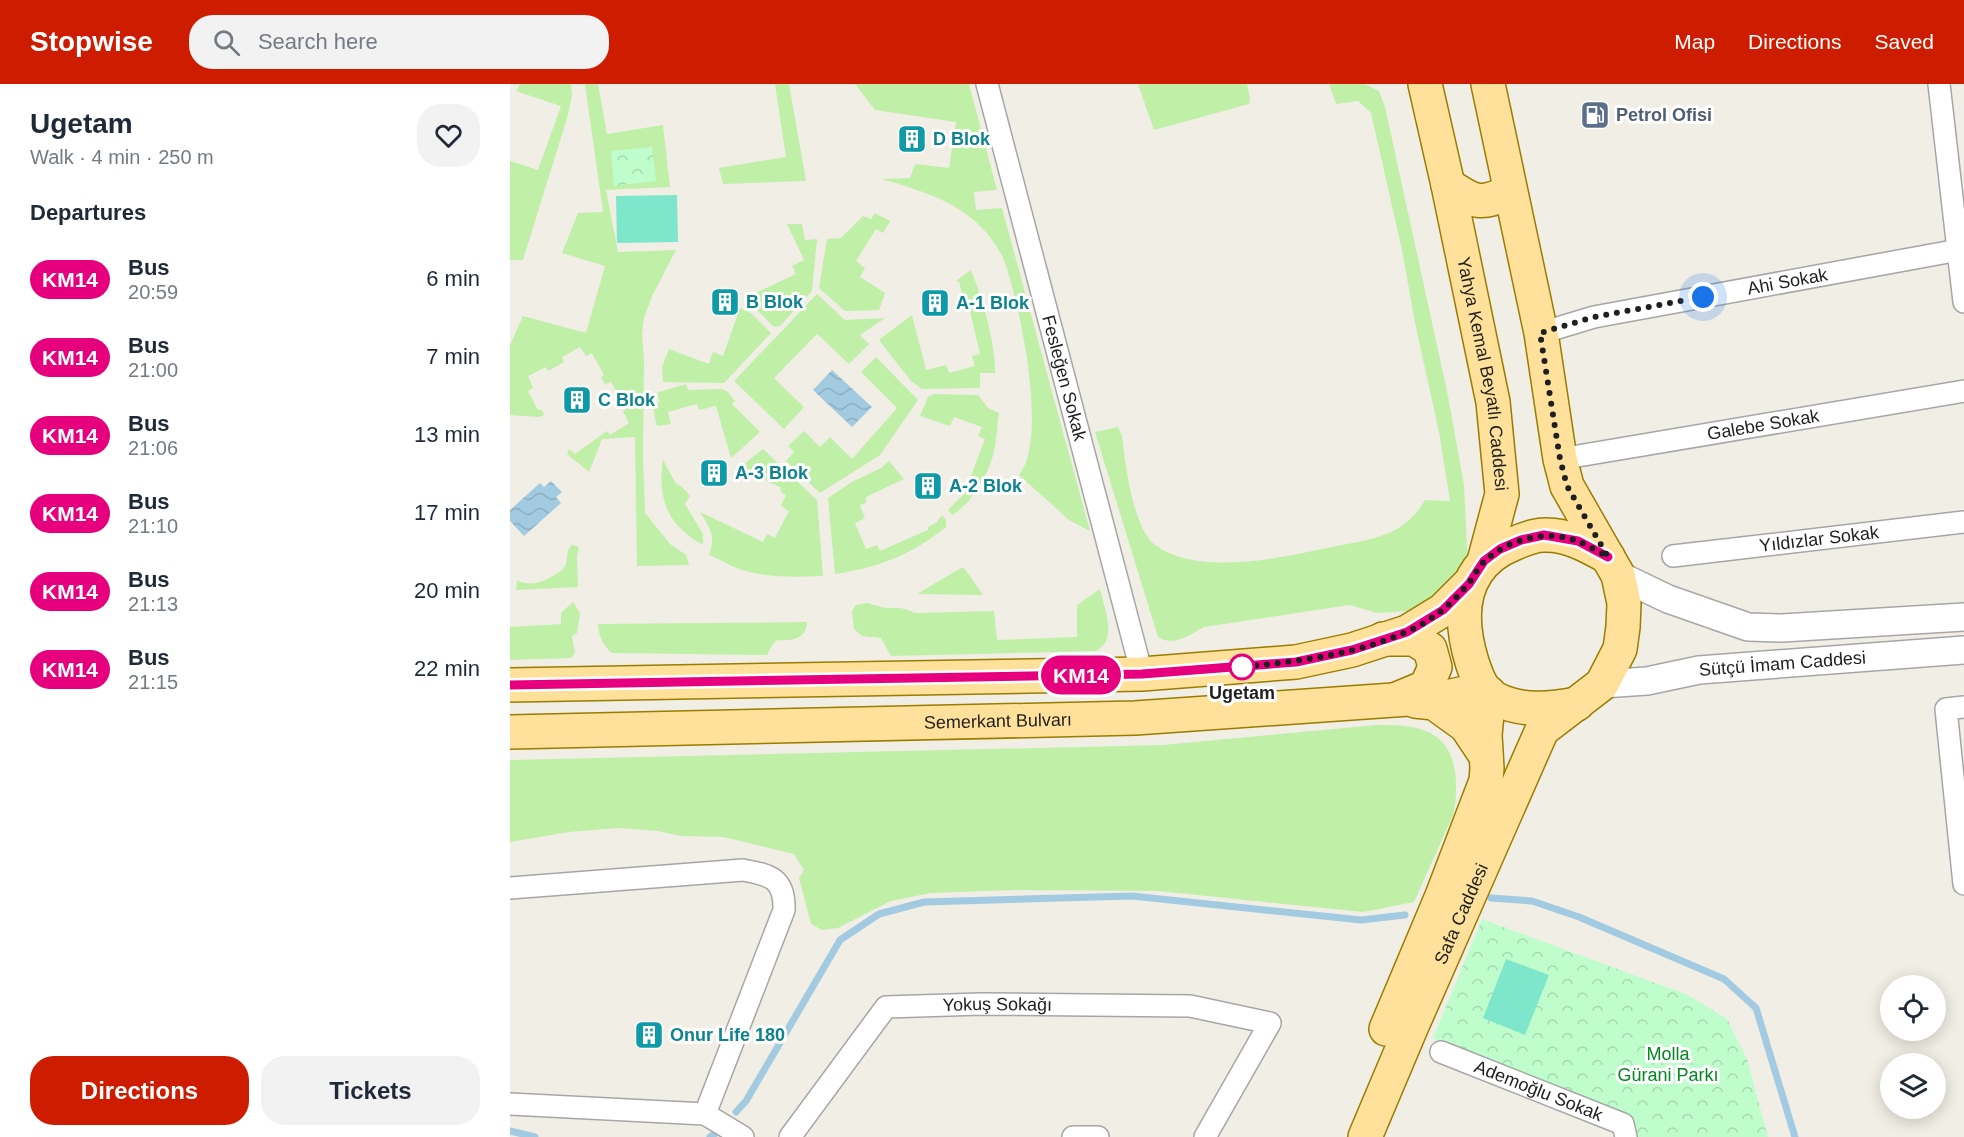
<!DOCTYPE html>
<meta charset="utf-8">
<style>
:root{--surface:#fff;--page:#f2f2f3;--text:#1f2937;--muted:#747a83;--accent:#ce1c00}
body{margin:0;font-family:Helvetica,sans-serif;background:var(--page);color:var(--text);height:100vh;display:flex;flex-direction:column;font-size:22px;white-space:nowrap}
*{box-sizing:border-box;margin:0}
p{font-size:20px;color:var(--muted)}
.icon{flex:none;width:33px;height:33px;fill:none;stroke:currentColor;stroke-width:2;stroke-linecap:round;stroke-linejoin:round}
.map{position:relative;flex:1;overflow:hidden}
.drawer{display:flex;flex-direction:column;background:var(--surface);width:510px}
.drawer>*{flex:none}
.badge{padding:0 12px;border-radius:20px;font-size:21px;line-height:39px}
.buttons{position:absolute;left:1370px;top:891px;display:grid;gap:12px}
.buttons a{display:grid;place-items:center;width:66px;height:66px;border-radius:50%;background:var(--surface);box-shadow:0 3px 15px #0003;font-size:30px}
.you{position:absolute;width:30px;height:30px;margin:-15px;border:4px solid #fff;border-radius:50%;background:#1a73e8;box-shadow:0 0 0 9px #1a73e833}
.map>.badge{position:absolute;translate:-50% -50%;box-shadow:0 0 0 3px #fff}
h2{padding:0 30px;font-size:22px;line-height:54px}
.round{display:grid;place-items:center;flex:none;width:63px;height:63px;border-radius:24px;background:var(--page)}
.head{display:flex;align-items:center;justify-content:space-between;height:102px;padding:0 30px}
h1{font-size:28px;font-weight:700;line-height:45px}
.cta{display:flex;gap:12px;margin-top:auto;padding:12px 30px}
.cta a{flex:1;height:69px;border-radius:24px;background:var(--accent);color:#fff;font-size:24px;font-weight:700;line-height:69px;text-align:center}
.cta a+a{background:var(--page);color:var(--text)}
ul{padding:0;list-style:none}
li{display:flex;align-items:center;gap:18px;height:78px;padding:0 30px}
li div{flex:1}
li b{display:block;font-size:22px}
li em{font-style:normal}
li .badge{min-width:66px;font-weight:700;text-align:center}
header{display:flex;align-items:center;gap:36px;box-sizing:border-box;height:84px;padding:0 30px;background:var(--accent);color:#fff}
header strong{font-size:28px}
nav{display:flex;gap:33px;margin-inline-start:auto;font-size:21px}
.search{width:420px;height:54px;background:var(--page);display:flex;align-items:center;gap:15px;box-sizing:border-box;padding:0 21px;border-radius:24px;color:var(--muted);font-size:22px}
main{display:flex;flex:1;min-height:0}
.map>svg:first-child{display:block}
</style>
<header>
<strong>Stopwise</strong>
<div class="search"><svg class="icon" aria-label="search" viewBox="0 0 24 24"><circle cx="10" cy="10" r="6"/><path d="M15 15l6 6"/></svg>Search here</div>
<nav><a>Map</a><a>Directions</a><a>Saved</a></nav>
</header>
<main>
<section class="drawer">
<div class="head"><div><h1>Ugetam</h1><p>Walk · 4 min · 250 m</p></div><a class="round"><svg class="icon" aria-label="heart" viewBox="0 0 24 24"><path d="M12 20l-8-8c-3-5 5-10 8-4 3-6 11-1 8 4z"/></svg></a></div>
<h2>Departures</h2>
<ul>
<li><span class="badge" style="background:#e6007e;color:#fff">KM14</span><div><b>Bus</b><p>20:59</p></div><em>6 min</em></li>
<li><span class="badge" style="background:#e6007e;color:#fff">KM14</span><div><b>Bus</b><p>21:00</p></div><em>7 min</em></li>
<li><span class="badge" style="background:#e6007e;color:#fff">KM14</span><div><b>Bus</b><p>21:06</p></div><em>13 min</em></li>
<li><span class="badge" style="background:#e6007e;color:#fff">KM14</span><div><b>Bus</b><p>21:10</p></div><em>17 min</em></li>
<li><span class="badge" style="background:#e6007e;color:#fff">KM14</span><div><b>Bus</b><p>21:13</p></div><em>20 min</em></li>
<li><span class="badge" style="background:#e6007e;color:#fff">KM14</span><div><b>Bus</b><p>21:15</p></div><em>22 min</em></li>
</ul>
<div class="cta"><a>Directions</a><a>Tickets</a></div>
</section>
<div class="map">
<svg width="1454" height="1053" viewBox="0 0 1454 1053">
<defs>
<pattern id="park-crowns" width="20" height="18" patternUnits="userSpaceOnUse" patternTransform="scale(1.5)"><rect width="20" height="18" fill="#bffecc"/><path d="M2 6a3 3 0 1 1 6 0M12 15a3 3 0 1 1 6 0" fill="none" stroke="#a4d9af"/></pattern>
<pattern id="water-waves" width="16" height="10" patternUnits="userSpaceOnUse" patternTransform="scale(1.5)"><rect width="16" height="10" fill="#a2cbe2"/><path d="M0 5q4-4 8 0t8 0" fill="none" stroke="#8baec1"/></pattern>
</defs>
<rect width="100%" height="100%" fill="#f1eee5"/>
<g fill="#c0efa7">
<polygon points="10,0 61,0 62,11 58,31 13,176 0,176 0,77 28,86 51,22 6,7"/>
<polygon points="75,0 88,0 97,50 153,41 160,103 96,106 108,168 166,166 142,212 134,234 132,250 134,278 133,375 135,429 160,460 176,471 179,481 127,482 125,353 92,355 79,388 57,370 59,365 65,370 97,347 100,351 119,339 113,327 116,325 101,298 95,300 91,293 94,291 82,269 76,272 70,263 52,273 54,278 38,287 36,283 18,292 23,304 18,307 28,326 32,326 34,331 29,333 0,331 0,261 13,232 76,249 95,182 52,169 68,129 93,128"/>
<polygon points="265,0 279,0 296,97 213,100 209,84 276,73"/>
<path d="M345 0H459L487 106 464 108 466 126 492 124 580 447 559 436 509 391C538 354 511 229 497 185 493 170 482 154 471 143 445 116 406 105 372 95L400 94 405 80 439 84 446 38 365 26Z"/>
<polygon points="628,0 737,0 740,15 739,20 644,46"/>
<path d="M819 0H855L869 7 875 23 938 312 954 401 958 483 954 492 911 522 898 527 867 529 840 521 694 543C679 551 664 563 648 553L585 348 608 343 612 352C615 379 623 443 644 460 686 493 769 474 817 464 837 460 859 457 879 449 894 443 907 430 915 416L940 417 929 348 905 239 892 166 861 29 848 17 826 20Z"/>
<polygon points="365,129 380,137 373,149 366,145 346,177 355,184 350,193 375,209 369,226 335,227 309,204 317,155 331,154 353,132 361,135"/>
<polygon points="277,140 292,140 295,156 307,155 302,207 270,242 264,243 235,214 286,190 282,182 294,176"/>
<path d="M461 186C472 213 486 260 485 289H470V304L412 305 401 297 369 256 402 231 416 286 436 281 439 289 465 282 462 272 470 270 457 214 453 213 449 198 446 197Z"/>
<polygon points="307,210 335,236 375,234 350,251 359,260 339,280 307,250 264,294 294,323 274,345 224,297"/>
<polygon points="230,224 241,229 261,249 214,299 153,298 152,283 159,265 199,280 203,268 213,272"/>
<polygon points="366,273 408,316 370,371 310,409 276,377 284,368 278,362 294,347 310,363 320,353 342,375 387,324 351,288"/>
<polygon points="176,300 178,306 212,305 218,308 225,317 222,320 250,348 221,374 206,322 189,326 187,320 158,328 161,340 147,342 142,320 150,318 146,309"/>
<path d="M424 310 468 311 478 324 489 329C487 341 487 355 484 367 480 388 461 421 442 431L438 426 454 410 475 355 468 352 472 343 444 333 440 342 410 332 418 313Z"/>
<path d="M253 365 307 416 313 492C285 493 256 494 229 485 219 481 209 475 199 471 206 451 200 445 190 428L253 458 257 450 265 454 279 427 271 422 276 411 271 408 270 403 231 385 233 381Z"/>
<path d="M153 376 166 400 171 402 180 412 175 420 193 450V461C158 442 147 415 153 376Z"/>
<path d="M379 377 394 395 356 413V419L350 421 355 434 345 439 356 465 367 461 370 467 418 446V443L427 438 432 431 436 436V443C401 471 370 483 325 490L318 414 342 398 371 384Z"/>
<path d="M62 461 67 462 69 464 67 472 68 503 6 506 7 496C23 505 40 495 53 485 60 478 54 468 62 461Z"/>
<polygon points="451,484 454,484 473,511 407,510"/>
<path d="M590 505C594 523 609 558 585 567L381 572 371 554 352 552 344 545 342 527 346 521 357 519 375 524H391L406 529 484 527 487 556 567 553V521Z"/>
<polygon points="63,518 70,529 67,549 62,552 65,569 61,574 0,576 0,543 51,540 51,529"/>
<path d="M297 538C296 556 282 557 267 556L262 561 257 571 102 569C93 561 89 553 88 540Z"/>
<path d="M866 641C911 640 944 647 946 698 946 710 946 720 943 731L904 818 853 828 649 807 504 806 421 809 381 817 328 844 312 846 301 840 289 794 294 786 284 770 214 753 171 752 148 747 108 744 59 748 0 758V676L653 661Z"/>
</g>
<g fill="url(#park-crowns)">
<polygon points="142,63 146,97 104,102 101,67"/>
<polygon points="972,835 1178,911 1217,935 1237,975 1258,1053 1120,1053 1049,1004 923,954"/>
</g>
<g fill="#7de6cb">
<polygon points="167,111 168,158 107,159 106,112"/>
<polygon points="996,875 1039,891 1015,951 973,934"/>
</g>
<g fill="url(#water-waves)">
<polygon points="322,286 362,323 342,343 303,306"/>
<polygon points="41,397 52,408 46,413 51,419 14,452 0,437 0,426 30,399 34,403"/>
</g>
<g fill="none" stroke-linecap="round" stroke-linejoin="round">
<g stroke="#a2cbe2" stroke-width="7">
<polyline points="981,814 1022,817 1069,833 1214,895 1246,924 1285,1053"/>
<polyline points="226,1028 236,1017 330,856 369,830 414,818 622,812 851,836 895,831"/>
<polyline points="0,1047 25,1053"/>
<polyline points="200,1053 206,1049"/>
</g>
<g stroke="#a6a6a6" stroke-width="24">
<g id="minor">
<path id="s1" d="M477 0 632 590"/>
<polyline points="1429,0 1454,218"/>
<path id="s2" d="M1031 249 1084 233 1454 165"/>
<path id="s3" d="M1050 375 1454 307"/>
<path id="s4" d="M1163 472 1454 438"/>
<polyline points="1454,623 1436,625 1454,800"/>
<path d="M0 804 233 786C260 791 275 794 274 826L195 1030 0 1020"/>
<path id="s5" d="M931 968 1113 1040 1116 1053"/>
<polyline points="195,1030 233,1053"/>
<path id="s6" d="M280 1053 376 923 471 920 680 922 760 939 695 1053"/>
<polyline points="563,1053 588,1053"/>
</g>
</g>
<g stroke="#a6a6a6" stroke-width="30">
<g id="tertiary">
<polyline points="1108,491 1158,515 1238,543 1272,544 1454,533"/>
<path id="s7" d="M1092 600 1137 597 1189 586 1454 566"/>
</g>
</g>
<g stroke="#9a7c00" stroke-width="36">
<g id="primary">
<path id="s8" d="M915 0 938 101 983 318 992 410 974 477"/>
<path d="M938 101C965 119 971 122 1000 107"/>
<polyline points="873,555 904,555 920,565 925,583 916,603 887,615"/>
<polyline points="0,601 632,590 786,578 842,566 897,548 933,526 959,500"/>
<polyline points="905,617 924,619 956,642 976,672"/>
<path d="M1067 620C1040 625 1012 628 986 615 972 608 967 593 962 578 947 529 951 481 1003 460 1012 456 1024 451 1034 451 1057 450 1078 462 1098 473"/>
<path id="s9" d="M0 648 625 634 941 612 974 605"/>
<polyline points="876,945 932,812 976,697 977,684 975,651 979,609"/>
<path id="s10" d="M855 1053 901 944 1032 646 1092 600 1110 565 1113 543 1114 519 1108 491 1057 402 1050 375 1031 249 978 0"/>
</g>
</g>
<use href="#minor" stroke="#fff" stroke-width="21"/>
<use href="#tertiary" stroke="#fff" stroke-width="27"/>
<use href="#primary" stroke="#ffe19b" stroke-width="33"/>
</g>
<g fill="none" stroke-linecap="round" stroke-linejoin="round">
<g stroke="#fff" stroke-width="14">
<polyline id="line" points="0,601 632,590 786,578 842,566 897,548 933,526 959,500 974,477 990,465 1011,456 1034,451 1068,457 1098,473"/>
</g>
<use href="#line" stroke="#e6007e" stroke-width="9"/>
<path stroke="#1f1f1f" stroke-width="6" stroke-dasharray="0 10.8" d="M732 583 723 584C782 578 842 572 896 548 920 538 941 521 957 501 964 494 968 482 976 476 1000 454 1039 445 1070 458 1079 462 1089 468 1098 473L1057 402 1050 375 1030 249 1084 233 1193 213"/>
</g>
<defs>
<g id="fuel-square" transform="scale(1.5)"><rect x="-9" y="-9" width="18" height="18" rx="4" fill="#5c6f8a" stroke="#fff"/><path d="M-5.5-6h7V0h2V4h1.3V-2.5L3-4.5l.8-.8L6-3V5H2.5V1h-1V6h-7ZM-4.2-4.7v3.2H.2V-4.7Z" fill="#fff"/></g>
<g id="building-square" transform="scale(1.5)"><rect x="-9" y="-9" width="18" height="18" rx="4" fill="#0f9aa8" stroke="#fff"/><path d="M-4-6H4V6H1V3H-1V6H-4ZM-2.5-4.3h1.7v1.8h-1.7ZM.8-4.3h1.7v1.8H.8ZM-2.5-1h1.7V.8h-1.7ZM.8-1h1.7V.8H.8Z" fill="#fff"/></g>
</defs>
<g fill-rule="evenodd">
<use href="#fuel-square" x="1085" y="31"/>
<use href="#building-square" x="402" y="55"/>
<use href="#building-square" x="215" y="218"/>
<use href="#building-square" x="425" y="219"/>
<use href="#building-square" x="67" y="316"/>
<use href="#building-square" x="204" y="389"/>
<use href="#building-square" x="418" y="402"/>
<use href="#building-square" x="139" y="951"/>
</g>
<circle fill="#fff" stroke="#e6007e" stroke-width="3" cx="732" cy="583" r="12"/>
<g text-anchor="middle" stroke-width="6" stroke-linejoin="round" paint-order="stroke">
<g font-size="18" font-weight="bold" fill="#4e5e75" stroke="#fff" text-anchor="start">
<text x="1106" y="37">Petrol Ofisi</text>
</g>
<g font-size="18" font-weight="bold" fill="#0d838f" stroke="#fff" text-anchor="start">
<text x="423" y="61">D Blok</text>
<text x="236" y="224">B Blok</text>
<text x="446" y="225">A-1 Blok</text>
<text x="88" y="322">C Blok</text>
<text x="225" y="395">A-3 Blok</text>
<text x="439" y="408">A-2 Blok</text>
<text x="160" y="957">Onur Life 180</text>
</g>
<g font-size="18" fill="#1f1f1f" stroke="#fff">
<text dy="6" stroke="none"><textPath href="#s2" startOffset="252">Ahi Sokak</textPath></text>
<text dy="6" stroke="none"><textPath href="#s8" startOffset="296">Yahya Kemal Beyatlı Caddesi</textPath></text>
<text dy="6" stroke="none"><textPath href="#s1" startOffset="304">Fesleğen Sokak</textPath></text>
<text dy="6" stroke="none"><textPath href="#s3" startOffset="206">Galebe Sokak</textPath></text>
<text dy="6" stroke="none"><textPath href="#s4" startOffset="147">Yıldızlar Sokak</textPath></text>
<text dy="6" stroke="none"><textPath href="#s7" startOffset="182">Sütçü İmam Caddesi</textPath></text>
<text dy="6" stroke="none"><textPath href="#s9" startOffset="488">Semerkant Bulvarı</textPath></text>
<text dy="6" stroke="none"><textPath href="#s10" startOffset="243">Safa Caddesi</textPath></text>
<text dy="6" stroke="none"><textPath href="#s6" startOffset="273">Yokuş Sokağı</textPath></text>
<text dy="6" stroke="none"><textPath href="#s5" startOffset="105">Ademoğlu Sokak</textPath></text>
</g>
<g font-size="18" font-weight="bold" fill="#1f1f1f" stroke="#fff">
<text x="732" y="615">Ugetam</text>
</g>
<g font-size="18" fill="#038720" stroke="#fff">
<text x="1158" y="976">Molla<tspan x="1158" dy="21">Gürani Parkı</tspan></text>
</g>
</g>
</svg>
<div class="buttons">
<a><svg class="icon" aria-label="locate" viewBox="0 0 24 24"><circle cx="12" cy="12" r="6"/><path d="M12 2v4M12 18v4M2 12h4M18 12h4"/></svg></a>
<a><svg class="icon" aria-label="layers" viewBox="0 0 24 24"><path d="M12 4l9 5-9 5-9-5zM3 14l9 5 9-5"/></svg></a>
</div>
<div class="you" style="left:1193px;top:213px"></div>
<b class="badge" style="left:571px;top:591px;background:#e6007e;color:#fff">KM14</b>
</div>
</main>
